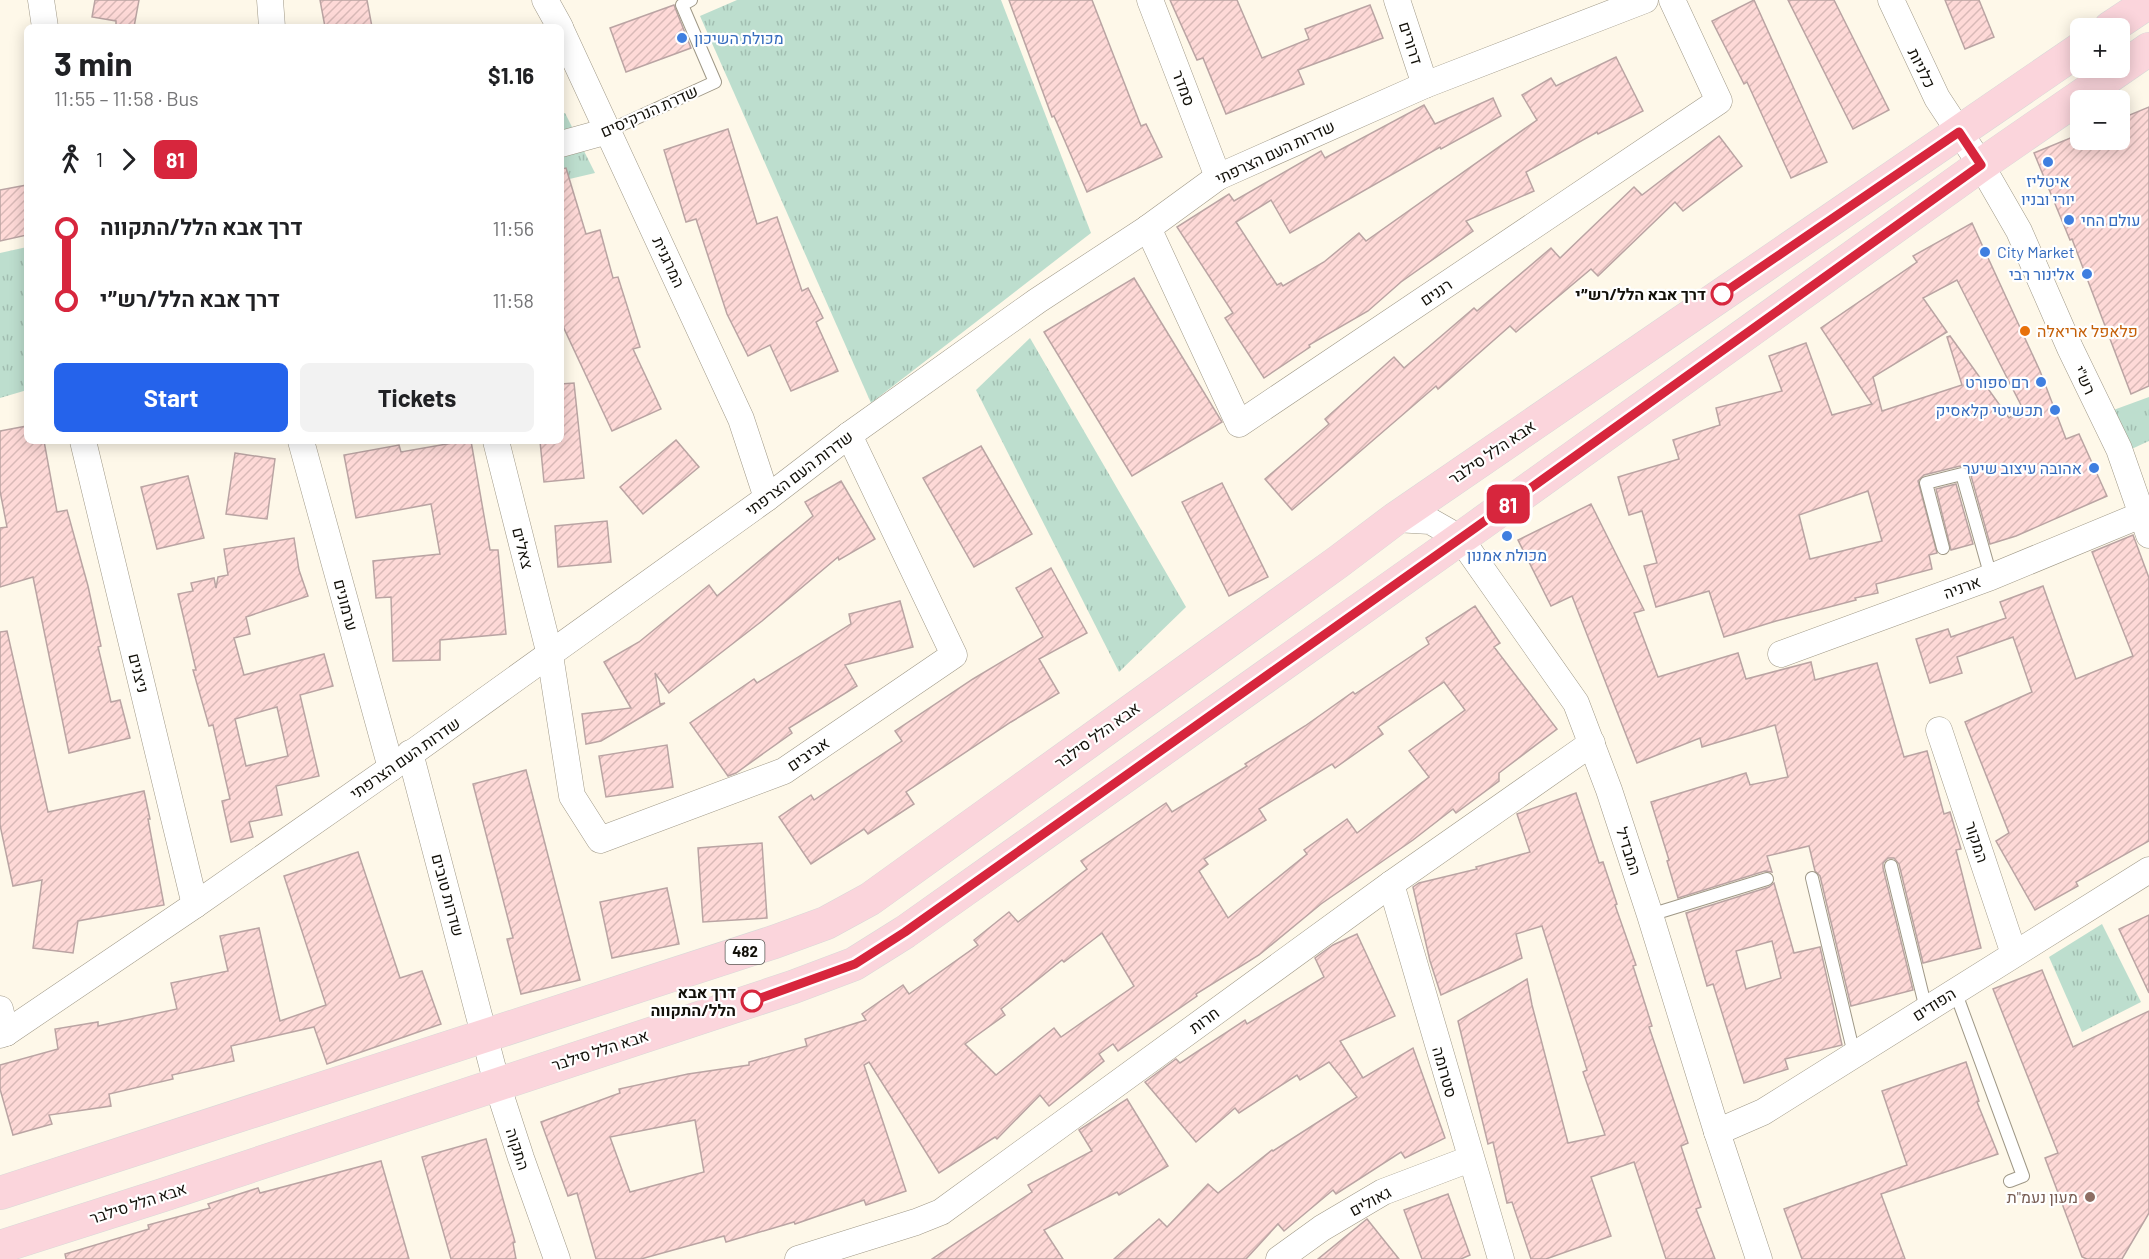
<!DOCTYPE html>
<meta charset="utf-8">
<style>
:root{--surface:#fff;--page:#f2f2f2;--text:#202124;--muted:#757577;--accent:#2563eb}
body{margin:0;font-family:Barlow,Heebo,sans-serif;background:var(--page);color:var(--text);height:100vh;display:flex;flex-direction:column;font-size:22px;white-space:nowrap}
*{box-sizing:border-box;margin:0}
p{font-size:20px;color:var(--muted)}
.icon{flex:none;width:33px;height:33px;fill:none;stroke:currentColor;stroke-width:2;stroke-linecap:round;stroke-linejoin:round}
.map{position:relative;flex:1;overflow:hidden}
.side{position:absolute;left:24px;top:24px;width:540px;height:420px;display:flex;flex-direction:column;background:var(--surface);border-radius:9px;box-shadow:0 3px 15px #0003}
.side>*{flex:none}
.badge{padding:0 12px;border-radius:9px;font-size:21px;line-height:39px}
.controls{position:absolute;left:2070px;top:18px;display:grid;gap:12px}
.controls a{display:grid;place-items:center;width:60px;height:60px;border-radius:9px;background:var(--surface);box-shadow:0 3px 15px #0003;font-size:30px}
.map>.badge{position:absolute;translate:-50% -50%;box-shadow:0 0 0 3px #fff}
.legs{display:flex;align-items:center;gap:9px;height:66px;padding:0 30px;font-size:20px}
.legs p{margin-inline-start:auto}
.head{display:flex;align-items:center;justify-content:space-between;height:102px;padding:0 30px}
h1{font-size:33px;font-weight:700;line-height:45px}
.button{display:flex;gap:12px;margin-top:auto;padding:12px 30px}
.button a{flex:1;height:69px;border-radius:9px;background:var(--accent);color:#fff;font-size:24px;font-weight:700;line-height:69px;text-align:center}
.button a+a{background:var(--page);color:var(--text)}
ul{padding:0 30px;list-style:none}
li{display:flex;align-items:center;gap:21px;height:72px;font-size:22px}
li i{display:grid;place-items:center;width:9px;height:100%;margin:0 8px;background:currentColor}
li i::after{content:'';width:15px;height:15px;margin:-8px;border:4px solid;border-radius:50%;background:var(--surface)}
li p{margin-inline-start:auto}
li:first-child i{background:linear-gradient(#0000 50%,currentColor 0)}
li:last-child i{background:linear-gradient(currentColor 50%,#0000 0)}
.map>svg:first-child{display:block}
</style>
<div class="map">
<svg width="2149" height="1259" viewBox="0 0 2149 1259">
<defs>
<pattern id="grass-tufts" width="24" height="20" patternUnits="userSpaceOnUse" patternTransform="scale(1.5)"><rect width="24" height="20" fill="#bddece"/><path d="M3 7l-1-3M5 7V3M7 7l1-3M15 17l-1-3M17 17v-4M19 17l1-3" fill="none" stroke="#a1bdb0"/></pattern>
<pattern id="building-hatch" width="6" height="6" patternUnits="userSpaceOnUse" patternTransform="scale(1.5)"><rect width="6" height="6" fill="#fed9d7"/><path d="M-1 1l2-2M0 6l6-6M5 7l2-2" fill="none" stroke="#d9b9b7"/></pattern>
</defs>
<rect width="100%" height="100%" fill="#fef8e9"/>
<g fill="url(#grass-tufts)">
<polygon points="737,0 1001,0 1091,233 871,403 700,16"/>
<polygon points="565,113 595,173 561,181 561,114"/>
<polygon points="27,247 27,390 0,398 0,253"/>
<polygon points="1030,338 1186,607 1119,672 976,390"/>
<polygon points="2149,397 2149,441 2125,452 2108,412"/>
<polygon points="2102,924 2141,1002 2082,1032 2049,957"/>
</g>
<g fill="url(#building-hatch)" stroke="#baa4a3" stroke-width="1.5" fill-rule="evenodd">
<polygon points="95,0 139,0 134,27 116,27 116,21 92,17"/>
<polygon points="320,0 367,0 372,27 325,27"/>
<polygon points="1009,0 1092,0 1141,126 1146,124 1162,157 1087,192 1054,116 1052,117"/>
<polygon points="1170,0 1237,0 1262,58 1309,39 1305,29 1370,5 1383,38 1298,70 1304,84 1226,114 1203,58 1197,60"/>
<polygon points="1754,0 1827,162 1791,178 1747,82 1744,84 1712,21"/>
<polygon points="1788,0 1834,0 1889,110 1853,129"/>
<polygon points="1945,0 1979,0 1994,37 1965,49"/>
<polygon points="674,5 691,48 626,72 610,28"/>
<polygon points="1616,57 1643,111 1598,134 1597,132 1526,172 1534,191 1466,221 1473,231 1401,282 1368,311 1309,345 1310,347 1264,378 1225,318 1233,313 1177,227 1229,194 1234,201 1321,151 1325,158 1424,105 1435,124 1493,98 1501,116 1441,149 1440,147 1290,233 1271,200 1236,222 1277,285 1281,283 1283,286 1324,262 1359,233 1366,241 1537,120 1522,95 1551,78 1556,86"/>
<polygon points="2149,107 2149,386 2131,394 2072,239 2070,240 2034,153 2080,134 2080,140 2120,140 2120,119"/>
<polygon points="728,129 757,224 777,217 802,291 808,288 823,318 816,322 838,371 791,391 770,345 748,356 727,314 696,219 686,222 664,150"/>
<polygon points="1719,136 1742,166 1683,211 1675,202 1598,276 1591,269 1516,332 1510,326 1438,389 1436,386 1292,510 1265,479 1329,424 1325,419 1394,357 1404,368 1474,308 1477,311 1551,248 1560,258 1634,187 1642,195"/>
<polygon points="566,168 586,234 600,230 613,278 618,277 640,347 633,349 661,409 612,431 561,322 561,169"/>
<polygon points="27,185 27,235 0,241 0,190"/>
<path d="M1972 223 2040 371 2066 439 2079 434 2107 496 2016 536 1990 544 1970 472 1967 468 1960 466 1924 475 1918 481 1937 553 1929 555 1932 569 1876 584 1878 593 1855 598 1856 600 1776 621 1724 637 1709 591 1656 607 1644 566 1657 563 1642 511 1629 515 1618 477 1679 459 1673 440 1720 425 1716 408 1782 391 1769 356 1806 343 1832 415 1872 404 1821 328 1917 262 1913 256ZM1957 280 2023 409 2009 418 1950 336 1947 337 1962 385 1882 411 1873 377 1947 332 1923 298ZM1868 491 1882 541 1810 559 1799 515Z"/>
<polygon points="1134,278 1222,422 1132,476 1044,332"/>
<polygon points="574,383 584,478 544,482 540,441 561,441 561,384"/>
<polygon points="27,426 27,441 44,441 57,512 67,510 88,586 101,646 98,647 111,702 120,700 130,738 69,753 33,577 0,587 0,528 7,527 0,491 0,431"/>
<polygon points="676,440 699,467 643,514 620,487"/>
<polygon points="464,441 471,441 490,550 498,550 506,634 440,640 440,660 393,661 391,597 376,598 373,561 440,554 431,504 356,518 344,455 399,445 401,452"/>
<polygon points="981,446 1032,534 974,567 923,478"/>
<polygon points="235,453 275,459 267,519 226,514"/>
<polygon points="188,476 204,538 157,549 141,487"/>
<polygon points="841,481 875,539 839,560 838,557 762,621 669,693 655,673 660,704 665,703 601,741 586,744 582,714 631,708 604,662 639,642 709,585 717,596 813,516 805,502"/>
<polygon points="1222,483 1268,577 1229,596 1182,502"/>
<polygon points="1956,484 1973,544 1951,550 1936,489"/>
<polygon points="1591,504 1644,610 1634,613 1658,677 1738,653 1746,679 1811,662 1815,680 1877,663 1904,757 1927,751 1944,814 1950,812 1961,849 1956,850 1981,948 1923,963 1899,864 1894,858 1888,858 1883,863 1883,868 1913,990 1851,1006 1820,876 1815,871 1809,846 1767,856 1772,872 1765,871 1678,898 1667,861 1669,860 1651,802 1746,773 1750,785 1788,777 1775,725 1702,747 1700,738 1637,763 1572,596 1551,606 1518,540"/>
<polygon points="607,521 611,562 558,567 555,526"/>
<polygon points="2133,535 2149,578 2149,841 2076,882 2078,886 2035,910 1996,841 2009,833 1965,722 2032,692 2013,637 1957,657 1962,673 1930,683 1916,639 1948,629 1951,637 2006,618 2000,602 2043,586 2076,679 2133,656 2092,552"/>
<path d="M294 538 299 570 308 596 246 617 250 634 234 638 244 675 324 654 333 686 300 695 319 776 276 786 282 815 249 822 253 837 231 842 222 801 230 799 213 725 209 726 193 670H196L178 594 193 591 191 583 214 578 216 588 218 577 228 575 224 549ZM277 707 288 756 246 766 235 719Z"/>
<polygon points="1051,568 1087,633 1039,659 1059,693 1011,722 906,792 914,804 868,834 864,829 811,864 779,817 811,795 814,800 902,741 895,731 973,679 1043,637 1016,588"/>
<polygon points="900,601 913,647 845,665 857,686 789,728 792,733 736,773 728,776 690,723 754,679 757,683 851,624 849,614"/>
<path d="M1475 606 1500 643 1494 647 1557 729 1499 773V781L1456 813 1453 809 1413 840 1321 904 1259 955 1196 994 1197 996 1118 1051 1113 1044 1099 1054 1104 1061 1049 1106 1040 1095 997 1139 995 1137 939 1173 869 1062 864 1065 906 1191 866 1205 864 1200 795 1224 794 1222 726 1242 724 1236 641 1259H596L577 1193 568 1196 541 1122 620 1093 619 1089 688 1074 749 1065V1062L807 1046 805 1039 866 1020 862 1014 903 985 909 994 978 945 974 940 1009 912 1018 922 1087 869 1081 861 1166 803 1172 812 1247 766 1245 764 1305 726 1353 692 1355 694 1429 644 1426 638ZM1444 682 1465 710 1409 751 1429 777 1357 833 1347 819 1304 850 1307 854 1228 918 1199 871 1208 864 1204 859 1266 820 1259 809 1332 764 1335 768 1383 734 1378 727ZM1102 933 1134 986 1061 1037 1054 1028 996 1075 965 1044 1005 1015 1001 1009 1062 960 1064 962ZM695 1120 704 1172 630 1192 610 1137Z"/>
<polygon points="7,631 48,812 144,791 150,819 148,819 164,905 78,921 73,953 33,948 42,880 13,886 0,825 0,632"/>
<polygon points="667,745 673,787 606,797 599,756"/>
<polygon points="526,770 580,980 521,994 507,939 513,938 473,784"/>
<polygon points="1576,793 1599,863 1603,862 1617,904 1615,905 1636,965 1633,966 1652,1026 1649,1027 1688,1143 1681,1146 1701,1207 1696,1209 1715,1259 1666,1259 1634,1162 1591,1177 1611,1236 1546,1259 1531,1259 1512,1202 1507,1203 1493,1142 1488,1144 1458,1021 1527,979 1532,1005 1568,1143 1605,1135 1583,1072 1587,1070 1542,926 1516,934 1522,958 1441,995 1430,961 1413,887 1419,883 1477,869 1476,867 1530,852 1517,814"/>
<polygon points="762,843 767,918 703,922 698,848"/>
<polygon points="358,852 400,978 422,971 441,1024 327,1064 314,1027 231,1046 234,1061 172,1075 173,1079 109,1094 111,1106 49,1115 52,1124 13,1135 0,1089 0,1065 58,1049 55,1029 98,1022 98,1026 177,1009 171,983 228,971 220,936 259,928 280,1021 326,1005 284,876"/>
<path d="M1774 883 1794 953 1820 947 1842 1045 1785 1059 1788 1069 1744 1083 1713 984 1707 986 1686 913 1769 887ZM1772 941 1781 978 1746 989 1736 951Z"/>
<polygon points="667,888 679,944 612,958 600,902"/>
<polygon points="2149,915 2149,993 2119,929"/>
<polygon points="1357,934 1395,1016 1340,1041 1363,1078 1413,1048 1445,1138 1405,1158 1401,1152 1336,1194 1333,1190 1284,1231 1278,1224 1246,1259 1114,1259 1159,1219 1167,1227 1208,1184 1218,1193 1272,1150 1273,1151 1357,1097 1329,1062 1300,1080 1297,1075 1239,1113 1235,1108 1196,1142 1145,1082 1176,1059 1180,1063 1245,1020 1247,1024 1324,977 1315,958 1333,945"/>
<polygon points="2042,970 2073,1047 2149,1011 2149,1213 2122,1259 2087,1259 2082,1257 2045,1158 2058,1153 1993,989"/>
<polygon points="1966,1062 1979,1101 1977,1102 1998,1154 1881,1194 1905,1259 1802,1259 1784,1209 1907,1165 1882,1091"/>
<polygon points="1127,1099 1168,1166 1119,1195 1117,1192 1044,1230 1063,1259 932,1259 1032,1192 1028,1185 1092,1151 1079,1130"/>
<polygon points="486,1139 515,1242 513,1243 516,1259 451,1259 422,1157"/>
<polygon points="381,1161 409,1259 66,1259 65,1254 149,1229 148,1225 210,1208 208,1204 258,1188 260,1193"/>
<polygon points="1448,1194 1470,1255 1461,1259 1422,1259 1404,1210"/>
<polygon points="1367,1219 1399,1259 1318,1259"/>
</g>
<g fill="none" stroke-linecap="round" stroke-linejoin="round">
<g stroke="#9f9887" stroke-width="14">
<g id="service">
<polyline points="608,131 715,82 682,5 691,0"/>
<polyline points="1943,548 1926,483 1962,474 1991,577"/>
<polyline points="1891,866 1926,1009"/>
<polyline points="1812,878 1854,1054"/>
<polyline points="1650,915 1767,879"/>
<polyline points="1955,991 2023,1176 2010,1181"/>
</g>
</g>
<g stroke="#9f9887" stroke-width="27">
<g id="minor">
<polyline points="41,0 45,27"/>
<polyline points="270,0 272,27"/>
<polyline points="545,0 560,27"/>
<polyline points="1150,0 1218,177"/>
<polyline points="1397,0 1425,85"/>
<polyline points="1891,0 1937,98 1981,165 2019,231 2070,348 2119,449 2149,535"/>
<polyline points="561,30 741,419 767,498"/>
<polyline points="561,144 608,131"/>
<polyline points="1148,228 1239,424 1719,101 1672,0"/>
<polyline points="83,441 195,905"/>
<polyline points="301,441 391,768"/>
<polyline points="496,441 550,655 572,796 600,840 784,771 954,655 849,435"/>
<polyline points="1395,519 1430,521 1460,538 1576,703 1609,790 1650,915 1717,1132 1759,1259"/>
<polyline points="1781,654 1991,577 2141,515"/>
<polyline points="1939,730 2014,954"/>
<polyline points="410,753 497,1084 521,1158 557,1259"/>
<polyline points="1391,884 1501,1259"/>
<polyline points="0,1009 6,1033"/>
<polyline points="0,1035 6,1033 195,905 391,768 767,498 849,435 1037,301 1148,228 1218,177 1425,85 1645,0"/>
<polyline points="1717,1132 1763,1112 2149,870"/>
<polyline points="798,1259 916,1222 941,1212 1391,884 1592,743"/>
<polyline points="1279,1259 1322,1228 1383,1192 1470,1159"/>
</g>
</g>
<g stroke="#d9d9d8" stroke-width="34">
<g id="primary">
<polyline points="2110,28 2149,2"/>
<polyline points="0,1193 774,942 826,923 870,899 1338,562 1395,519 2080,49"/>
<polyline points="0,1247 163,1195 793,987 854,964 905,932 1475,528 1981,165 2149,49"/>
</g>
</g>
<use href="#service" stroke="#fff" stroke-width="12"/>
<use href="#minor" stroke="#fff" stroke-width="26"/>
<use href="#primary" stroke="#fbd5dc" stroke-width="33"/>
</g>
<g fill="none" stroke-linecap="round" stroke-linejoin="round">
<g stroke="#fff" stroke-width="14">
<polyline id="line-1" points="752,1001 855,964 905,932 1475,528 1981,165 1959,132 1722,294"/>
</g>
<use href="#line-1" stroke="#d7263d" stroke-width="9"/>
</g>
<g fill="#3f7fe0" stroke="#fff" stroke-width="2">
<circle cx="682" cy="38" r="6"/>
<circle cx="2048" cy="162" r="6"/>
<circle cx="2069" cy="220" r="6"/>
<circle cx="1985" cy="252" r="6"/>
<circle cx="2087" cy="274" r="6"/>
<circle cx="2041" cy="382" r="6"/>
<circle cx="2055" cy="410" r="6"/>
<circle cx="2094" cy="468" r="6"/>
<circle cx="1507" cy="536" r="6"/>
</g>
<g fill="#fff" stroke="#d7263d" stroke-width="3">
<circle cx="1722" cy="294" r="10"/>
<circle cx="752" cy="1001" r="10"/>
</g>
<circle fill="#e8710a" stroke="#fff" stroke-width="2" cx="2025" cy="331" r="6"/>
<circle fill="#8d6e63" stroke="#fff" stroke-width="2" cx="2090" cy="1197" r="6"/>
<g text-anchor="middle" stroke-width="4.5" stroke-linejoin="round" paint-order="stroke">
<rect fill="#fff" stroke="#595853" stroke-width="1.5" x="725.5" y="940" width="39" height="24" rx="4.5"/>
<g font-size="15" font-weight="bold" fill="#121009">
<text x="745" y="957">482</text>
</g>
<g font-size="16" fill="#366cbe" stroke="#fff" text-anchor="end">
<text x="694" y="44" text-anchor="start">מכולת השיכון</text>
<text x="2048" y="187" text-anchor="middle">איטליז<tspan x="2048" dy="18">יורי ובניו</tspan></text>
<text x="2081" y="226" text-anchor="start">עולם החי</text>
<text x="1997" y="258" text-anchor="start">City Market</text>
<text x="2075" y="280">אלינור רבי</text>
<text x="2029" y="388">רם ספורט</text>
<text x="2043" y="416">תכשיטי קלאסיק</text>
<text x="2082" y="474">אהובה עיצוב שיער</text>
<text x="1507" y="561" text-anchor="middle">מכולת אמנון</text>
</g>
<g font-size="16" fill="#121009" stroke="#fff">
<text transform="translate(1411 43) rotate(72)" y="6">דרורים</text>
<text transform="translate(1922 68) rotate(64)" y="6">כלניות</text>
<text transform="translate(1184 88) rotate(69)" y="6">סמדר</text>
<text transform="translate(649 111) rotate(-24)" y="6">שדרת הנרקיסים</text>
<text transform="translate(1275 152) rotate(-25)" y="6">שדרות העם הצרפתי</text>
<text transform="translate(669 262) rotate(65)" y="6">המרגנית</text>
<text transform="translate(1436 292) rotate(-34)" y="6">רננים</text>
<text transform="translate(2085 380) rotate(65)" y="6">רש"י</text>
<text transform="translate(1492 452) rotate(-34)" y="6">אבא הלל סילבר</text>
<text transform="translate(799 473) rotate(-37)" y="6">שדרות העם הצרפתי</text>
<text transform="translate(523 548) rotate(76)" y="6">צאלים</text>
<text transform="translate(1962 587) rotate(-20)" y="6">ארניה</text>
<text transform="translate(346 605) rotate(75)" y="6">ערמונים</text>
<text transform="translate(139 673) rotate(76)" y="6">ניצנים</text>
<text transform="translate(1097 735) rotate(-36)" y="6">אבא הלל סילבר</text>
<text transform="translate(808 754) rotate(-34)" y="6">אביבים</text>
<text transform="translate(405 758) rotate(-35)" y="6">שדרות העם הצרפתי</text>
<text transform="translate(1977 842) rotate(72)" y="6">המקור</text>
<text transform="translate(1629 851) rotate(72)" y="6">המבדיל</text>
<text transform="translate(448 895) rotate(75)" y="6">שדרות טובים</text>
<text transform="translate(1934 1004) rotate(-32)" y="6">הפודים</text>
<text transform="translate(1204 1020) rotate(-36)" y="6">חרות</text>
<text transform="translate(600 1050) rotate(-18)" y="6">אבא הלל סילבר</text>
<text transform="translate(1445 1072) rotate(74)" y="6">סטרומה</text>
<text transform="translate(518 1149) rotate(72)" y="6">התקוה</text>
<text transform="translate(1370 1201) rotate(-28)" y="6">גאולים</text>
<text transform="translate(138 1203) rotate(-18)" y="6">אבא הלל סילבר</text>
</g>
<g font-size="16" font-weight="bold" fill="#121009" stroke="#fff" text-anchor="end">
<text x="1706" y="300">דרך אבא הלל/רש״י</text>
<text x="736" y="998">דרך אבא<tspan x="736" dy="18">הלל/התקווה</tspan></text>
</g>
<g font-size="16" fill="#c56008" stroke="#fff" text-anchor="start">
<text x="2037" y="337">פלאפל אריאלה</text>
</g>
<g font-size="16" fill="#785e54" stroke="#fff" text-anchor="end">
<text x="2078" y="1203">מעון נעמ"ת</text>
</g>
</g>
</svg>
<div class="controls">
<a>+</a>
<a>−</a>
</div>
<b class="badge" style="left:1508px;top:504px;background:#d7263d;color:#fff">81</b>
<section class="side">
<div class="head"><div><h1>3 min</h1><p>11:55 – 11:58 · Bus</p></div><b>$1.16</b></div>
<div class="legs"><svg class="icon" aria-label="walk" viewBox="0 0 24 24"><circle cx="13" cy="4" r="2"/><path d="M13 8l-2 6 4 7M11 14l-3 7M7 12l3-4h3l4 4"/></svg>1<svg class="icon" aria-label="forward" viewBox="0 0 24 24"><path d="M9 5l7 7-7 7"/></svg><b class="badge" style="background:#d7263d;color:#fff">81</b></div>
<ul>
<li><i style="color:#d7263d"></i><b>דרך אבא הלל/התקווה</b><p>11:56</p></li>
<li><i style="color:#d7263d"></i><b>דרך אבא הלל/רש״י</b><p>11:58</p></li>
</ul>
<div class="button"><a>Start</a><a>Tickets</a></div>
</section>
</div>
